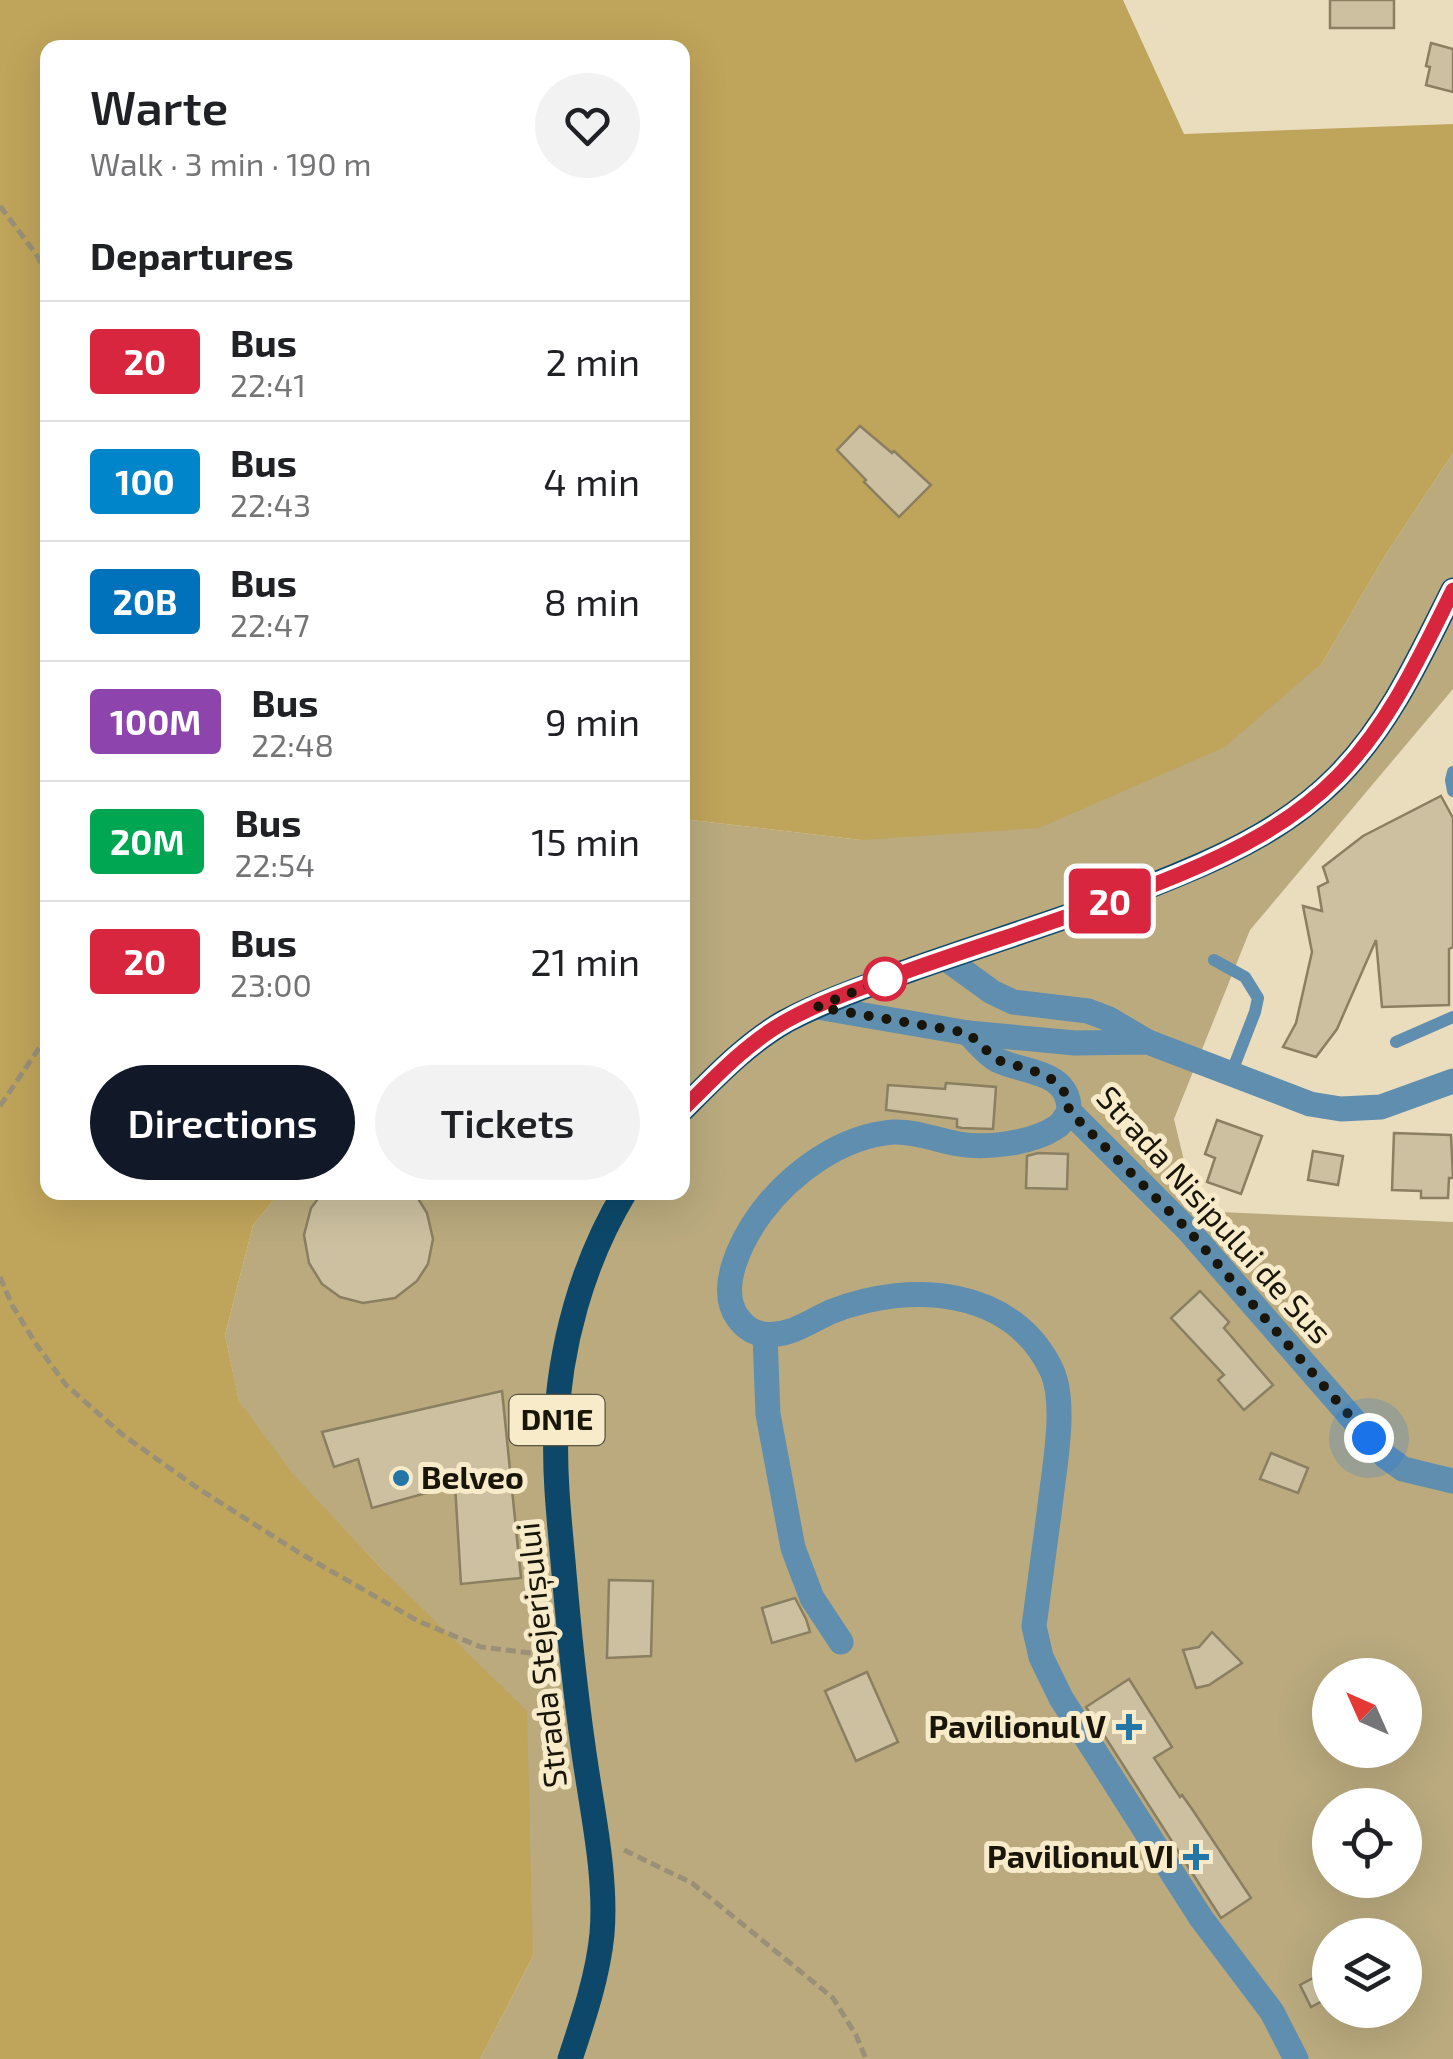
<!DOCTYPE html>
<meta charset="utf-8">
<style>
:root{--surface:#fff;--page:#f2f2f2;--text:#202124;--muted:#757577;--line:#e0e0e0;--accent:#111827}
body{margin:0;font-family:"Exo 2",sans-serif;background:var(--page);color:var(--text);height:100vh;display:flex;flex-direction:column;font-size:38px;white-space:nowrap}
*{box-sizing:border-box;margin:0}
p{font-size:32px;color:var(--muted)}
.icon{flex:none;width:55px;height:55px;fill:none;stroke:currentColor;stroke-width:2;stroke-linecap:round;stroke-linejoin:round}
.map{position:relative;flex:1;overflow:hidden}
.sheet{position:absolute;left:40px;top:40px;width:650px;height:1160px;display:flex;flex-direction:column;background:var(--surface);border-radius:20px;box-shadow:0 10px 40px #0002}
.sheet>*{flex:none}
.badge{padding:0 20px;border-radius:8px;font-size:35px;line-height:65px}
.needle{width:65px;rotate:315deg}
.buttons{position:absolute;left:1312px;top:1658px;display:grid;gap:20px}
.buttons a{display:grid;place-items:center;width:110px;height:110px;border-radius:50%;background:var(--surface);box-shadow:0 10px 40px #0002;font-size:50px}
.you{position:absolute;width:50px;height:50px;margin:-25px;border:8px solid #fff;border-radius:50%;background:#1a73e8;box-shadow:0 0 0 15px #1a73e833}
.map>.badge{position:absolute;translate:-50% -50%;box-shadow:0 0 0 5px #fff}
h2{padding:0 50px;font-size:38px;line-height:90px}
.round{display:grid;place-items:center;flex:none;width:105px;height:105px;border-radius:52px;background:var(--page)}
.overview{display:flex;align-items:center;justify-content:space-between;height:170px;padding:0 50px}
h1{font-size:48px;font-weight:600;line-height:75px}
.action{display:flex;gap:20px;margin-top:auto;padding:20px 50px}
.action a{flex:1;height:115px;border-radius:60px;background:var(--accent);color:#fff;font-size:40px;font-weight:600;line-height:115px;text-align:center}
.action a+a{background:var(--page);color:var(--text)}
ul{padding:0;list-style:none}
li{display:flex;align-items:center;gap:30px;height:120px;padding:0 50px;border-top:2px solid var(--line)}
li div{flex:1}
li b{display:block;font-size:38px}
li em{font-style:normal}
li .badge{min-width:110px;font-weight:700;text-align:center}
.map>svg:first-child{display:block}
</style>
<div class="map">
<svg width="1453" height="2059" viewBox="0 0 1453 2059">
<rect width="100%" height="100%" fill="#eaddbd"/>
<path fill="#baaa7e" fill-rule="evenodd" d="M1453 453V689L1250 930 1174 1119 1196 1211 1453 1222V2059H480L533 1956 385 1572 292 1474 239 1402 225 1335 253 1225 280 1193 682 1192 683 819 861 840 1322 663 1386 554ZM1330 1675H1405V1750H1330ZM1330 1805H1405V1880H1330ZM1330 1935H1405V2010H1330Z"/>
<polygon fill="#bfa45b" points="0,0 1123,0 1184,134 1453,124 1453,453 1386,554 1322,663 1225,747 1039,828 861,840 683,819 682,48 48,48 48,1192 280,1193 253,1225 225,1335 239,1401 293,1474 385,1572 527,1711 533,1956 480,2059 0,2059"/>
<g fill="#ccc0a0" stroke="#8a7f61" stroke-width="2.5">
<rect x="1330" y="0" width="64" height="28"/>
<polygon points="1431,43 1453,49 1453,92 1426,85 1430,67 1426,66"/>
<polygon points="860,426 892,453 894,451 931,485 899,517 864,482 866,480 837,450"/>
<polygon points="1441,796 1453,818 1453,947 1449,949 1449,1005 1382,1007 1376,940 1337,1029 1316,1057 1283,1047 1296,1023 1312,952 1303,906 1322,911 1318,887 1328,882 1323,867 1363,836"/>
<polygon points="946,1083 996,1087 993,1129 962,1128 957,1127 957,1119 886,1110 888,1085 945,1089"/>
<polygon points="1217,1120 1262,1136 1241,1194 1207,1182 1215,1158 1205,1154"/>
<polygon points="1394,1133 1451,1135 1453,1178 1449,1178 1448,1198 1421,1198 1421,1191 1392,1190"/>
<polygon points="1313,1151 1343,1156 1338,1185 1308,1180"/>
<polygon points="1038,1153 1068,1154 1067,1189 1026,1188 1027,1156"/>
<polygon points="323,1192 414,1192 427,1213 433,1239 428,1264 417,1281 395,1298 363,1303 340,1297 322,1284 309,1263 304,1235 311,1208"/>
<polygon points="1200,1291 1229,1322 1224,1328 1273,1385 1244,1410 1218,1380 1224,1375 1171,1318"/>
<polygon points="502,1391 521,1578 461,1584 455,1485 372,1508 358,1459 334,1467 322,1432"/>
<polygon points="1271,1453 1308,1468 1298,1493 1260,1479"/>
<polygon points="609,1580 653,1581 651,1656 607,1658"/>
<polygon points="795,1598 806,1619 810,1632 772,1643 762,1608"/>
<polygon points="1212,1632 1242,1663 1209,1685 1196,1688 1183,1650 1199,1647"/>
<polygon points="867,1672 898,1742 856,1761 825,1691"/>
<polygon points="1129,1679 1172,1747 1154,1758 1180,1797 1182,1795 1192,1809 1251,1898 1221,1918 1086,1707"/>
<polygon points="1330,1969 1330,1997 1311,2007 1300,1985"/>
</g>
<g fill="none" stroke-linecap="round" stroke-linejoin="round">
<g stroke="#9a9078" stroke-width="5" stroke-dasharray="10 5" stroke-linecap="butt">
<polyline points="0,206 36,254 48,276"/>
<polyline points="0,1106 48,1035"/>
<polyline points="0,1277 12,1305 36,1344 66,1385 123,1435 199,1489 298,1552 418,1621 481,1647 548,1655"/>
<polyline points="624,1850 692,1883 833,1998 856,2035 866,2059"/>
</g>
<g stroke="#5f8eaf" stroke-width="12">
<polyline points="1453,772 1451,780 1453,791"/>
<polyline points="1214,960 1245,977 1258,998 1255,1012 1231,1074"/>
<polyline points="1396,1042 1453,1017"/>
</g>
<g stroke="#5f8eaf" stroke-width="25">
<polyline points="945,958 992,992 1013,1002 1088,1011 1109,1019 1148,1042"/>
<polyline points="817,1007 968,1033 1075,1043 1148,1042 1310,1104 1341,1109 1381,1107 1453,1081"/>
<path d="M968 1033C977 1042 986 1054 997 1060 1023 1073 1070 1070 1069 1111L1189 1231 1385 1456 1403 1469 1453 1481"/>
<path d="M1069 1111C1065 1118 1062 1124 1055 1128 1032 1143 986 1149 959 1144 936 1140 916 1131 893 1132 841 1136 791 1173 761 1213 742 1239 716 1288 738 1318 744 1326 753 1333 763 1334 789 1338 811 1320 833 1311 910 1281 1013 1287 1052 1371 1067 1404 1054 1469 1050 1506 1045 1546 1039 1586 1034 1626L1041 1657 1061 1698 1201 1918 1272 2012 1296 2059"/>
<polyline points="765,1335 768,1414 793,1548 812,1598 841,1642"/>
</g>
<g stroke="#0d486a" stroke-width="25">
<path d="M682 1110C714 1078 747 1043 786 1021 826 1000 870 985 913 969 1001 938 1091 911 1177 875 1236 851 1293 822 1338 776 1390 723 1420 656 1453 590"/>
<path d="M570 2059C583 2020 598 1976 602 1934 607 1874 591 1806 583 1746 575 1689 569 1631 564 1573 560 1526 554 1478 556 1430 559 1348 582 1263 625 1192"/>
</g>
</g>
<g fill="none" stroke-linecap="round" stroke-linejoin="round">
<g stroke="#fff" stroke-width="22">
<path id="line" d="M682 1110C714 1078 747 1043 786 1021 826 999 870 985 913 969 1001 938 1091 911 1178 875 1236 851 1293 822 1338 776 1390 723 1420 656 1453 590"/>
</g>
<use href="#line" stroke="#d7263d" stroke-width="15"/>
<polyline stroke="#191509" stroke-width="10" stroke-dasharray="0 18" points="885,979 817,1007 968,1033 997,1060 1032,1070 1053,1080 1067,1095 1069,1111 1189,1231 1369,1438"/>
</g>
<circle fill="#fff" stroke="#d7263d" stroke-width="5" cx="885" cy="979" r="20"/>
<g fill="#2476a7" stroke="#f7ebca" stroke-width="4">
<circle cx="401" cy="1478" r="10"/>
<path d="M1124 1712h10v10h10v10h-10v10h-10v-10h-10v-10h10z"/>
<path d="M1191 1842h10v10h10v10h-10v10h-10v-10h-10v-10h10z"/>
</g>
<g text-anchor="middle" stroke-width="10" stroke-linejoin="round" paint-order="stroke">
<rect fill="#f7ebca" stroke="#5c5543" stroke-width="2.5" x="509.5" y="1395" width="95" height="50" rx="8"/>
<g font-size="30" font-weight="bold" fill="#191509">
<text x="557" y="1430">DN1E</text>
</g>
<g font-size="32" fill="#191509" stroke="#f7ebca">
<text transform="translate(1214 1215) rotate(48)" y="11">Strada Nisipului de Sus</text>
<text transform="translate(542 1655) rotate(-96)" y="11">Strada Stejerișului</text>
</g>
<g font-size="32" font-weight="bold" fill="#191509" stroke="#f7ebca" text-anchor="end">
<text x="421" y="1489" text-anchor="start">Belveo</text>
<text x="1106" y="1738">Pavilionul V</text>
<text x="1174" y="1868">Pavilionul VI</text>
</g>
</g>
</svg>
<div class="buttons">
<a><svg class="needle" viewBox="-14 -14 28 28"><path d="M0-13l5 13h-10z" fill="#e53935"/><path d="M0 13l5-13h-10z" fill="#757577"/></svg></a>
<a><svg class="icon" aria-label="locate" viewBox="0 0 24 24"><circle cx="12" cy="12" r="6"/><path d="M12 2v4M12 18v4M2 12h4M18 12h4"/></svg></a>
<a><svg class="icon" aria-label="layers" viewBox="0 0 24 24"><path d="M12 4l9 5-9 5-9-5zM3 14l9 5 9-5"/></svg></a>
</div>
<div class="you" style="left:1369px;top:1438px"></div>
<b class="badge" style="left:1110px;top:901px;background:#d7263d;color:#fff">20</b>
<section class="sheet">
<div class="overview"><div><h1>Warte</h1><p>Walk · 3 min · 190 m</p></div><a class="round"><svg class="icon" aria-label="heart" viewBox="0 0 24 24"><path d="M12 20l-8-8c-3-5 5-10 8-4 3-6 11-1 8 4z"/></svg></a></div>
<h2>Departures</h2>
<ul>
<li><span class="badge" style="background:#d7263d;color:#fff">20</span><div><b>Bus</b><p>22:41</p></div><em>2 min</em></li>
<li><span class="badge" style="background:#0085ca;color:#fff">100</span><div><b>Bus</b><p>22:43</p></div><em>4 min</em></li>
<li><span class="badge" style="background:#0072bc;color:#fff">20B</span><div><b>Bus</b><p>22:47</p></div><em>8 min</em></li>
<li><span class="badge" style="background:#8e44ad;color:#fff">100M</span><div><b>Bus</b><p>22:48</p></div><em>9 min</em></li>
<li><span class="badge" style="background:#00a651;color:#fff">20M</span><div><b>Bus</b><p>22:54</p></div><em>15 min</em></li>
<li><span class="badge" style="background:#d7263d;color:#fff">20</span><div><b>Bus</b><p>23:00</p></div><em>21 min</em></li>
</ul>
<div class="action"><a>Directions</a><a>Tickets</a></div>
</section>
</div>
